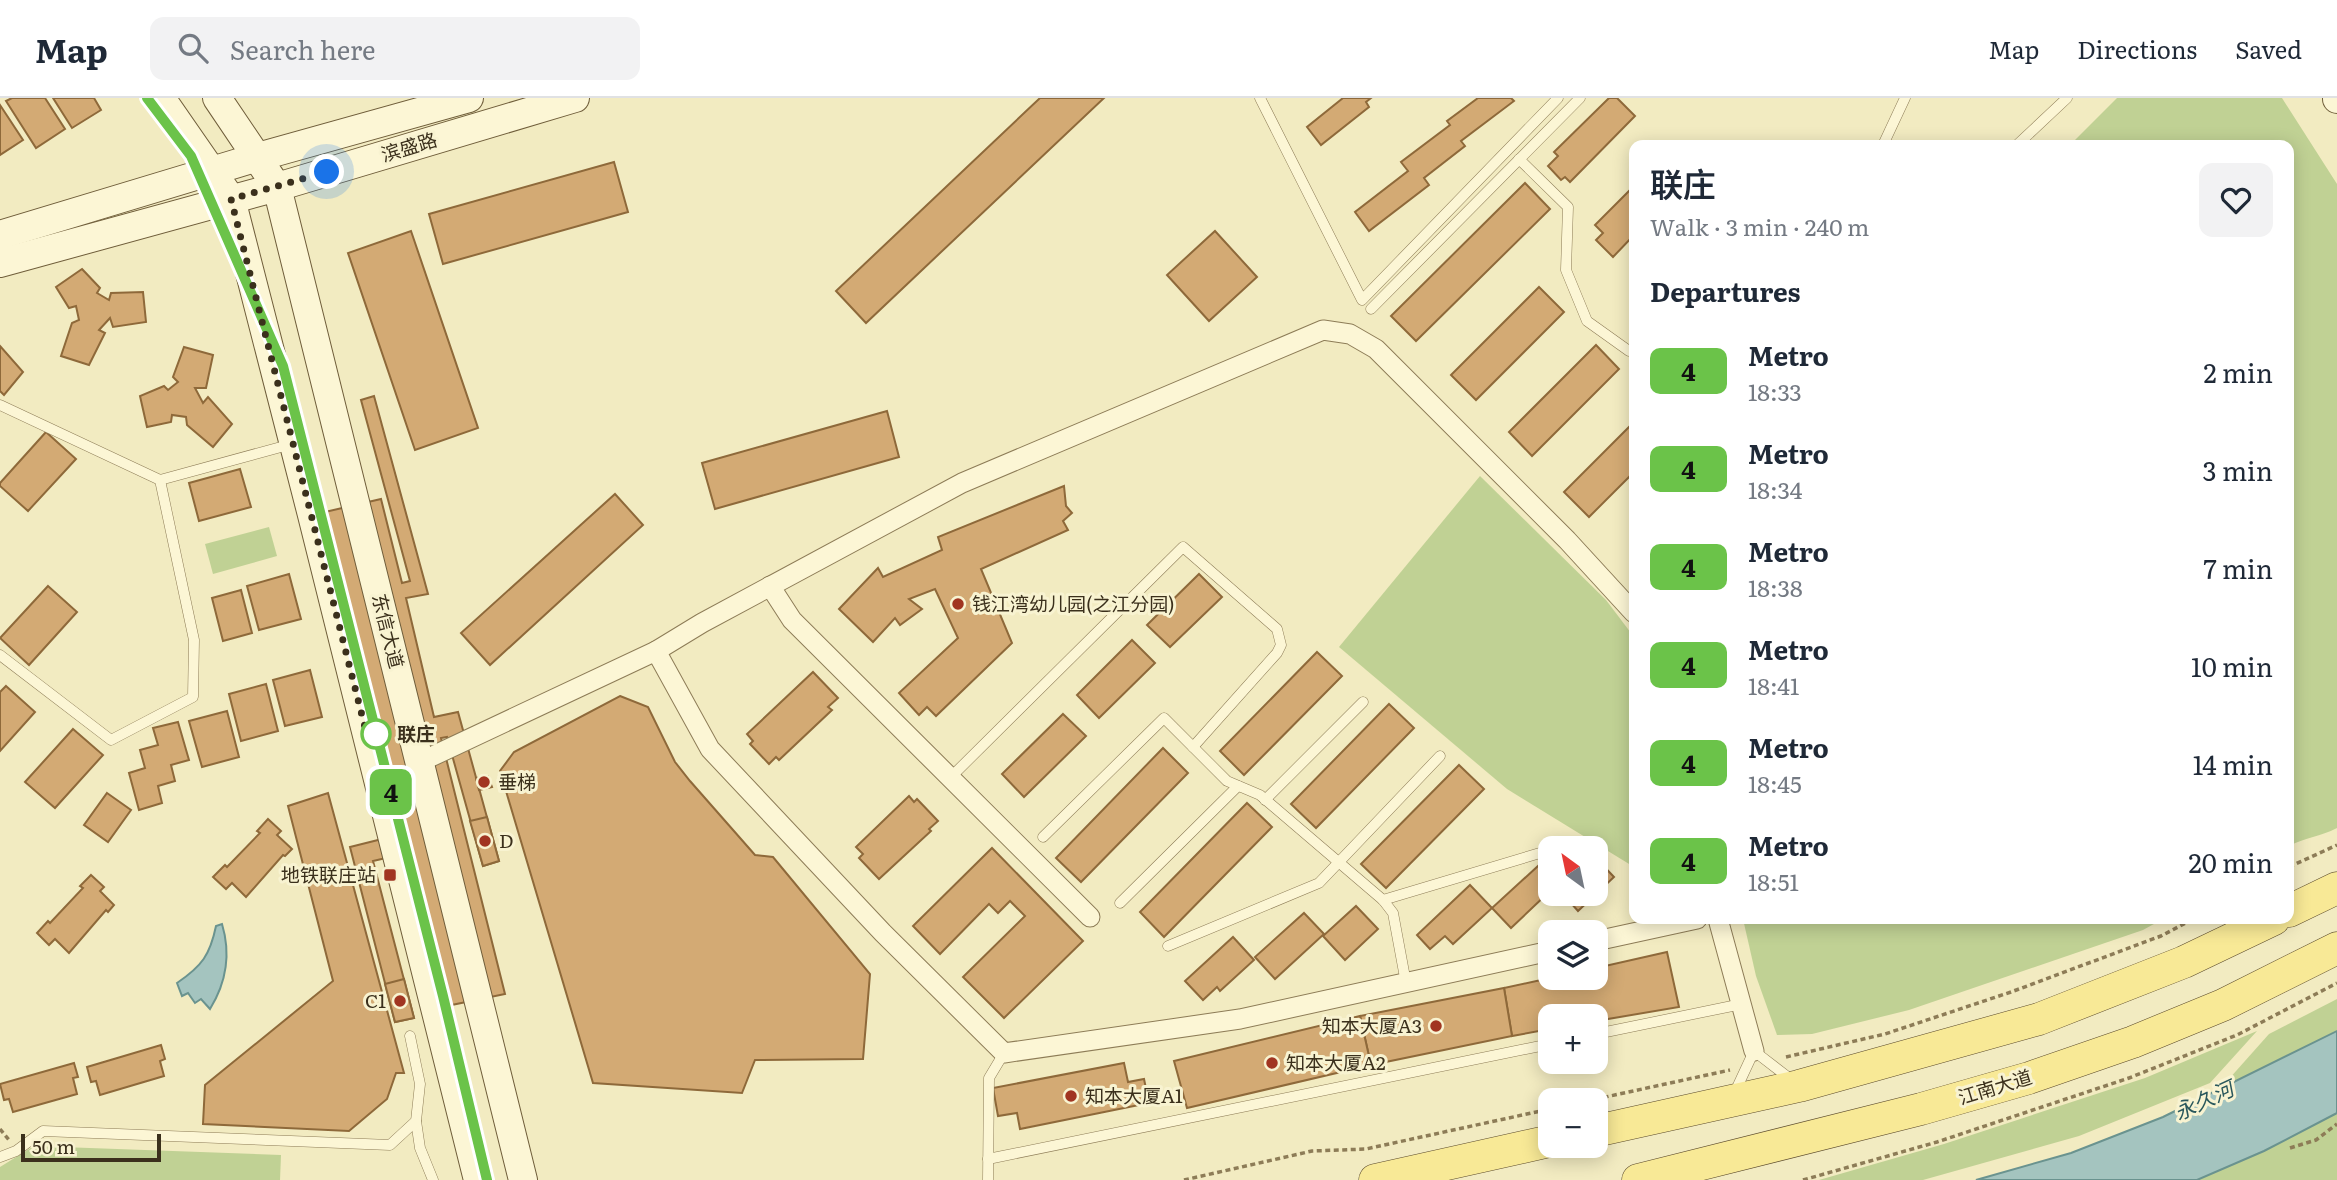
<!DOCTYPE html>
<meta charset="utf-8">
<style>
:root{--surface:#fff;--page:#f2f2f3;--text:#1f2937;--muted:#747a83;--line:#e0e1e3}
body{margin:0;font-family:Literata,"Noto Sans SC",serif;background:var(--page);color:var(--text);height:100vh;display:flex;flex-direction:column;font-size:26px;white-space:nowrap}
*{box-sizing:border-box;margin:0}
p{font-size:23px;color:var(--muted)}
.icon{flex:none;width:38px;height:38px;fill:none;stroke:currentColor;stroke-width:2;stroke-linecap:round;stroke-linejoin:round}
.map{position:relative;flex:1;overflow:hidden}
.details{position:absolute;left:1629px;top:42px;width:665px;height:784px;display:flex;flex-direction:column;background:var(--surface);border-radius:14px;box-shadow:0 4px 18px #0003}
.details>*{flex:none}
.badge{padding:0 14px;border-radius:10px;font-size:24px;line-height:46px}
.needle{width:46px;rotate:327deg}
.buttons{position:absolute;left:1538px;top:738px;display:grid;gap:14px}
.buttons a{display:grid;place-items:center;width:70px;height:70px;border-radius:14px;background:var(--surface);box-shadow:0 4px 18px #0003;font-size:35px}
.scale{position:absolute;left:21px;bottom:18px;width:140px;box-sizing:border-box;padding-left:7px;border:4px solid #3b301c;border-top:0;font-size:19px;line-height:24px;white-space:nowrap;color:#3b301c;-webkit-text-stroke:5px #f8f3d1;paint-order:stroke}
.you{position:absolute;width:35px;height:35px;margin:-18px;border:5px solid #fff;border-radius:50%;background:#1a73e8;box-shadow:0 0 0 10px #1a73e833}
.map>.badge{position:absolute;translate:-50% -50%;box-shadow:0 0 0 4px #fff}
h2{padding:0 21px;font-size:26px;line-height:63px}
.round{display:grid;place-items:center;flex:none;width:74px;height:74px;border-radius:14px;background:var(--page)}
.overview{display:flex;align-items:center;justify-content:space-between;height:119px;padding:0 21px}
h1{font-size:33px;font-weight:600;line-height:52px}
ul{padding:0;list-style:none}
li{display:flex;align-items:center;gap:21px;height:98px;padding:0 21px}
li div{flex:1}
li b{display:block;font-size:26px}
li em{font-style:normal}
li .badge{min-width:77px;font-weight:700;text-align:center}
header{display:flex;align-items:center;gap:42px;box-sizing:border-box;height:98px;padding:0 35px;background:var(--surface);border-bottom:2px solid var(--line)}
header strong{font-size:33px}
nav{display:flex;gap:38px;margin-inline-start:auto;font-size:24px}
.search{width:490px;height:63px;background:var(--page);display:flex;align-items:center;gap:18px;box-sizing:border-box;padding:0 24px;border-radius:14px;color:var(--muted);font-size:26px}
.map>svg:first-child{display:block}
</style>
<header>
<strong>Map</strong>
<div class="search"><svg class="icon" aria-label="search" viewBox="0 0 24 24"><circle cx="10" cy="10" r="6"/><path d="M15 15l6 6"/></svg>Search here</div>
<nav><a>Map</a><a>Directions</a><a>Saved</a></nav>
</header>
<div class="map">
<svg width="2337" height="1082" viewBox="0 0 2337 1082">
<rect width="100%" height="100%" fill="#f2ebc1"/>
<g fill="#c0d194">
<path d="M2117 0H2282L2337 86V730C2320 739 2306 739 2289 748V47H2070Z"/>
<polygon points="1480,378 1606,502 1634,539 1634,769 1507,691 1339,549"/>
<polygon points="269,429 277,458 213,476 205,446"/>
<polygon points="1743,821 2163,821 2143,832 1909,912 1812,936 1777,937 1756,878"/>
<polygon points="2337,901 2337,933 2220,991 2269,936"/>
<polygon points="2257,933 2210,985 2079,1038 1923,1082 1819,1082 1944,1046 2145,980"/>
<polygon points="2337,1015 2337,1082 2197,1082 2264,1053"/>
<polygon points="34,1048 281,1057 280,1082 0,1082 0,1069"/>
</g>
<g fill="#a4c4bf" stroke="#6a938f" stroke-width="2">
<path d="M222 826C231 856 226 885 210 911L201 901 195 905 188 895 182 898 177 885C202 868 210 857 216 828Z"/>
<polygon points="2337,933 2337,1015 2264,1053 2197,1082 1976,1082 2071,1055 2163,1019"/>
</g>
<g fill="#d3aa74" stroke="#8e693a" stroke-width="2">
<polygon points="12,0 45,0 65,31 36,50 6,3"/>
<polygon points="53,0 94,0 101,12 72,30"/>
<polygon points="1040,0 1104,0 866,225 836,193"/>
<polygon points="1343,0 1371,0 1366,4 1369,9 1321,47 1307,29"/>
<polygon points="1478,0 1511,0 1514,3 1461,43 1465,48 1424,80 1429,87 1369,133 1355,114 1408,73 1401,64 1450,27 1447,23"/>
<polygon points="1609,0 1617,0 1635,18 1570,84 1565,79 1561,82 1548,68 1558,58 1554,54"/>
<polygon points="0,7 23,42 0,57"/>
<polygon points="614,64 628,114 443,166 429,116"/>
<polygon points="1525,85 1550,111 1416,243 1391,218"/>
<polygon points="1634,88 1634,137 1613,159 1596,142 1603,135 1595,127"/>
<polygon points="411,133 478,330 415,352 348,155"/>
<polygon points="1215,133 1257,179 1209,223 1167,177"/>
<polygon points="82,171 100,190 97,195 109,202 111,195 143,194 146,224 113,229 110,220 99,232 105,235 89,267 61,258 72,225 79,222 76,208 69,210 56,189"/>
<polygon points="1539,189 1564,214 1476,302 1451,277"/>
<polygon points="1596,247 1619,271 1532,358 1509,334"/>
<polygon points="0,248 23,274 4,297 0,293"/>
<polygon points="184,249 213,257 206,290 195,290 203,305 208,299 232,326 213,349 187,327 186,319 172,317 171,324 147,329 140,298 164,288 168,292 178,284 173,279"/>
<polygon points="374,298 428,496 406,500 434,619 458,614 499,763 483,768 447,639 441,640 505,896 437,910 399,757 373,763 414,920 395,924 350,749 394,738 312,417 381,401 402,485 410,483 361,302"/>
<polygon points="887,313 899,359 715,411 702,365"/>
<polygon points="1634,324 1634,374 1589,419 1564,394"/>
<polygon points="46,334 76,361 28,413 0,388 0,385"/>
<polygon points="240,371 251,409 199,423 189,385"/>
<polygon points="1064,388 1066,408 1072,415 1063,423 1068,432 981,471 1012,545 936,618 927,609 919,617 899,595 958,540 935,491 909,501 922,511 900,527 895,520 873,544 839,511 878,470 883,479 942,452 938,439"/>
<polygon points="615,396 643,427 490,567 461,535"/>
<polygon points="289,476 301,521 259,532 247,488"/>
<polygon points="1199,476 1222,499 1170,549 1147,527"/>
<polygon points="48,488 77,514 29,567 0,540"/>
<polygon points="241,492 252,535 223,543 212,500"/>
<polygon points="1132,542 1155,565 1099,620 1077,597"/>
<polygon points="1317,554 1342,578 1244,677 1220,653"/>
<polygon points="310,572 322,619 285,628 273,582"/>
<polygon points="813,574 838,600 828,609 832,612 779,662 776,659 769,666 750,646 753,643 747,636"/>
<polygon points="266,586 278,633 241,643 229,596"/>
<polygon points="6,588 35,614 0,653 0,594"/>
<polygon points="620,598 648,609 675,664 690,683 755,757 773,759 870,876 863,961 755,962 742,995 593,985 500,673 514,654"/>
<polygon points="1389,606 1414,630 1316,730 1291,706"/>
<polygon points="227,613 239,659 202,669 189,623"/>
<polygon points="1063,616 1086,638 1024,699 1002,676"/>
<polygon points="178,624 189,662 171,667 175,683 158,688 162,705 139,712 129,675 145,670 140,652 158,647 153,630"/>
<polygon points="73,631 103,657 55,710 25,684"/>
<polygon points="1163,650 1188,675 1081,784 1056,760"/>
<polygon points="1459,667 1484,691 1386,790 1361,766"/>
<polygon points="488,678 492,689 479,692 476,680"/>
<polygon points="107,695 131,712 108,744 84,727"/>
<polygon points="328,695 404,975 396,975 387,1001 349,1033 203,1026 205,987 333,883 288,708"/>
<polygon points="909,698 914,704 917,701 938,723 929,731 931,733 879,781 859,760 863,756 856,749"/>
<polygon points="1247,705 1272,729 1164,839 1140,814"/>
<polygon points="487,719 499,763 483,768 470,723"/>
<polygon points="268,721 281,733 277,737 292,751 285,758 283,757 246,799 232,785 226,791 213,779 225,767 227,769 260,735 257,733"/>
<polygon points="992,750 1083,843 1004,920 963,879 1025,818 1010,803 998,815 989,806 940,856 913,828"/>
<polygon points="1596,760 1614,779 1596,796"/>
<polygon points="1538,768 1550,782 1550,793 1511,830 1492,810"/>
<polygon points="91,777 104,789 100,793 114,807 108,814 106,812 69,855 55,841 49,847 37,835 48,823 50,825 83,790 80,788"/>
<polygon points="1470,787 1492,810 1453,846 1445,838 1430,851 1417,837"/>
<polygon points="1563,796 1596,796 1578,813"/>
<polygon points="1356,808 1378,831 1345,862 1323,838"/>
<polygon points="1304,815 1324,836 1275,881 1255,859"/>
<polygon points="1233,839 1254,862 1220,893 1217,889 1203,902 1185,883"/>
<polygon points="1667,854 1679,909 1596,923 1596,919 1550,919 1550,931 1512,938 1504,890 1550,880 1596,880 1596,870"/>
<polygon points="404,881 414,920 395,924 385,886"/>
<polygon points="1504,890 1512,938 1371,967 1360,918"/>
<polygon points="1360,918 1371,967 1187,1010 1174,963"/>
<polygon points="161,947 165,961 160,963 164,978 100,997 96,983 91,984 87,969"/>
<polygon points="74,965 78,979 73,980 77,996 13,1014 9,1001 4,1002 0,986"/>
<polygon points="1124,965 1128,984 1144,981 1149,1005 1020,1031 1017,1015 998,1018 993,990"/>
</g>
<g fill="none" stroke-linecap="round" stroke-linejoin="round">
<g stroke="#8d7c57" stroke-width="11">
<g id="lane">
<polyline points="1260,0 1362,202 1558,0"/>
<polyline points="1883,47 1905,0"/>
<polyline points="2017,47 2067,0"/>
<polyline points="1519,61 1568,109 1566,172 1587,223 1629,253 1634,253"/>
<polyline points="1371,211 1580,0"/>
<polyline points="0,307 160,382 194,542 193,599 111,642 0,557"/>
<polyline points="160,382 292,346"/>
<polyline points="951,679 1183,449 1277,531 1281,547 1277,555 1193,649"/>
<polyline points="1265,702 1363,604"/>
<polyline points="1043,739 1164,620 1227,683 1260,697 1383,802 1393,815 1406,885"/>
<polyline points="1554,751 1567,747"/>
<polyline points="1383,802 1550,752"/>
<polyline points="1120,805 1238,688"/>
<polyline points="1168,848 1319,785 1440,658"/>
<polyline points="1596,936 1742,906"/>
<polyline points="1734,996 1754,953 1793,983"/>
<polyline points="416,1023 420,1050 433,1082"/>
<polyline points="0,1059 16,1053 43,1033 390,1047 416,1023 420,986 410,938"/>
<polyline points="988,1061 1550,946"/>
<polyline points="988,1082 989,980 1004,955"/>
</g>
</g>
<g stroke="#8d7c57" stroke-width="21">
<g id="street">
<polyline points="770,488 792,522 1090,819"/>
<polyline points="656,553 710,651 883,835 1004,955 1240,921 1550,853"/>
<polyline points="420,664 656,553 702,525 962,385 1323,232 1350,236 1376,251 1567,442 1634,515"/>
<polyline points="1718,821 1754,953"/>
<polyline points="1596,843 1697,821"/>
</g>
</g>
<g stroke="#6f5d3a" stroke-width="30">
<g id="secondary">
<polyline points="161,0 231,101 312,417 478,1082"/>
<polyline points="217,0 277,89 523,1082"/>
<polyline points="2337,0 2337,1"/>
<polyline points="0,137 258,59 469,0"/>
<polyline points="0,165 277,89 575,0"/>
</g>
</g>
<g stroke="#5a492b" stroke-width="33">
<g id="primary">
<polyline points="2289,813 2337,790"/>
<polyline points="1596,1033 1799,988 2039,921 2184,864 2274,821"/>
<polyline points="1375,1082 1550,1043"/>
<polyline points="1638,1082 1921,1011 2029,980 2133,944 2223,907 2337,850"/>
</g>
</g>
<g stroke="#8d7c57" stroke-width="3.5" stroke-dasharray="5 3.5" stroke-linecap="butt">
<polyline points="2289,769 2337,747"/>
<polyline points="1786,959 1885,936 2011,894 2161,838 2193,821"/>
<polyline points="1587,1003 1730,972"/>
<polyline points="0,1031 9,1042"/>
<polyline points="2290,1050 2316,1042 2337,1026"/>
<polyline points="1184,1082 1312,1053 1366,1051 1550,1011"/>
<polyline points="1803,1082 1937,1044 2129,980 2237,937 2337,885"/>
</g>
<use href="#lane" stroke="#fcf6d5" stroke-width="10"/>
<use href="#street" stroke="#fcf6d5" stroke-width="19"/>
<use href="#secondary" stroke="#fcf6d5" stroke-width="28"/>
<use href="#primary" stroke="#f8e996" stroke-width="32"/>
</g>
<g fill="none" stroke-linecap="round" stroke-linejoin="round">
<g stroke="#fff" stroke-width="16">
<polyline id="line" points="147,0 191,58 283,268 443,898 487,1082"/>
</g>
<use href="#line" stroke="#6bc349" stroke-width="10"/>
<polyline stroke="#3b301c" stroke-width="7" stroke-dasharray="0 12.6" points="327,74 231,101 369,645 376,636"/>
</g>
<g fill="#a13521" stroke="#f8f3d1" stroke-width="2.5">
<circle cx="958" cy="506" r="7"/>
<circle cx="484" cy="684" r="7"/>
<circle cx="485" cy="743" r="7"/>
<rect x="383" y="770" width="14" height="14" rx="3.5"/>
<circle cx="400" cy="903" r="7"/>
<circle cx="1436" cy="928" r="7"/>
<circle cx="1272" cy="965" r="7"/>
<circle cx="1071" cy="998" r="7"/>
</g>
<circle fill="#fff" stroke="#6bc349" stroke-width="3.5" cx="376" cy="636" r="14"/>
<g text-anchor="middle" stroke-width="6" stroke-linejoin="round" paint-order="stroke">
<g font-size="19" fill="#3b301c" stroke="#f8f3d1">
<text transform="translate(409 49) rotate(-17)" y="7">滨盛路</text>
<text transform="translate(388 533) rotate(76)" y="7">东信大道</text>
<text transform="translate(1995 989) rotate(-17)" y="7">江南大道</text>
</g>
<g font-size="19" fill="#3b301c" stroke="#f8f3d1" text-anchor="start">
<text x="972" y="513">钱江湾幼儿园(之江分园)</text>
<text x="498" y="691">垂梯</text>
<text x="499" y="750">D</text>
<text x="376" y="784" text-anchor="end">地铁联庄站</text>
<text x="386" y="910" text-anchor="end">C1</text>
<text x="1422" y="935" text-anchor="end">知本大厦A3</text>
<text x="1286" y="972">知本大厦A2</text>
<text x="1085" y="1005">知本大厦A1</text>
</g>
<g font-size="19" font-weight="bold" fill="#3b301c" stroke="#f8f3d1" text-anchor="start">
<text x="397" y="643">联庄</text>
</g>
<g font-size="21" font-style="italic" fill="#2a585c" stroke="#f8f3d1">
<text transform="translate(2204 1003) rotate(-25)" y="7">永久河</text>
</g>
</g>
</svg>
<div class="buttons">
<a><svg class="needle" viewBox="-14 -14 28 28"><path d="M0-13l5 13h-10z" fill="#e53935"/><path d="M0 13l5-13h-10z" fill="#747a83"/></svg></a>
<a><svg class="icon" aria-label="layers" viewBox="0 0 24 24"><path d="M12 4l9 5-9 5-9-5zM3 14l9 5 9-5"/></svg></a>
<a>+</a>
<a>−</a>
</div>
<div class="scale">50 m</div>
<div class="you" style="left:327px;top:74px"></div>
<b class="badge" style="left:391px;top:694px;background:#6bc349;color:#111">4</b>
<section class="details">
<div class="overview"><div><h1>联庄</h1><p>Walk · 3 min · 240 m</p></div><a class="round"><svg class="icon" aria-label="heart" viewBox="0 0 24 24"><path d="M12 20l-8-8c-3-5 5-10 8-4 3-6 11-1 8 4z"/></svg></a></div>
<h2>Departures</h2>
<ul>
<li><span class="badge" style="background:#6bc349;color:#111">4</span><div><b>Metro</b><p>18:33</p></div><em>2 min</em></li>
<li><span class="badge" style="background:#6bc349;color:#111">4</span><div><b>Metro</b><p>18:34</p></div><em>3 min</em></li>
<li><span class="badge" style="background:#6bc349;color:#111">4</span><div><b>Metro</b><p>18:38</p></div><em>7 min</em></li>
<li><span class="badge" style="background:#6bc349;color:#111">4</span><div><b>Metro</b><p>18:41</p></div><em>10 min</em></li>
<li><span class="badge" style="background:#6bc349;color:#111">4</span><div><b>Metro</b><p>18:45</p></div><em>14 min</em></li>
<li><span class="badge" style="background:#6bc349;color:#111">4</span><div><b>Metro</b><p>18:51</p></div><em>20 min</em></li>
</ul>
</section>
</div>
